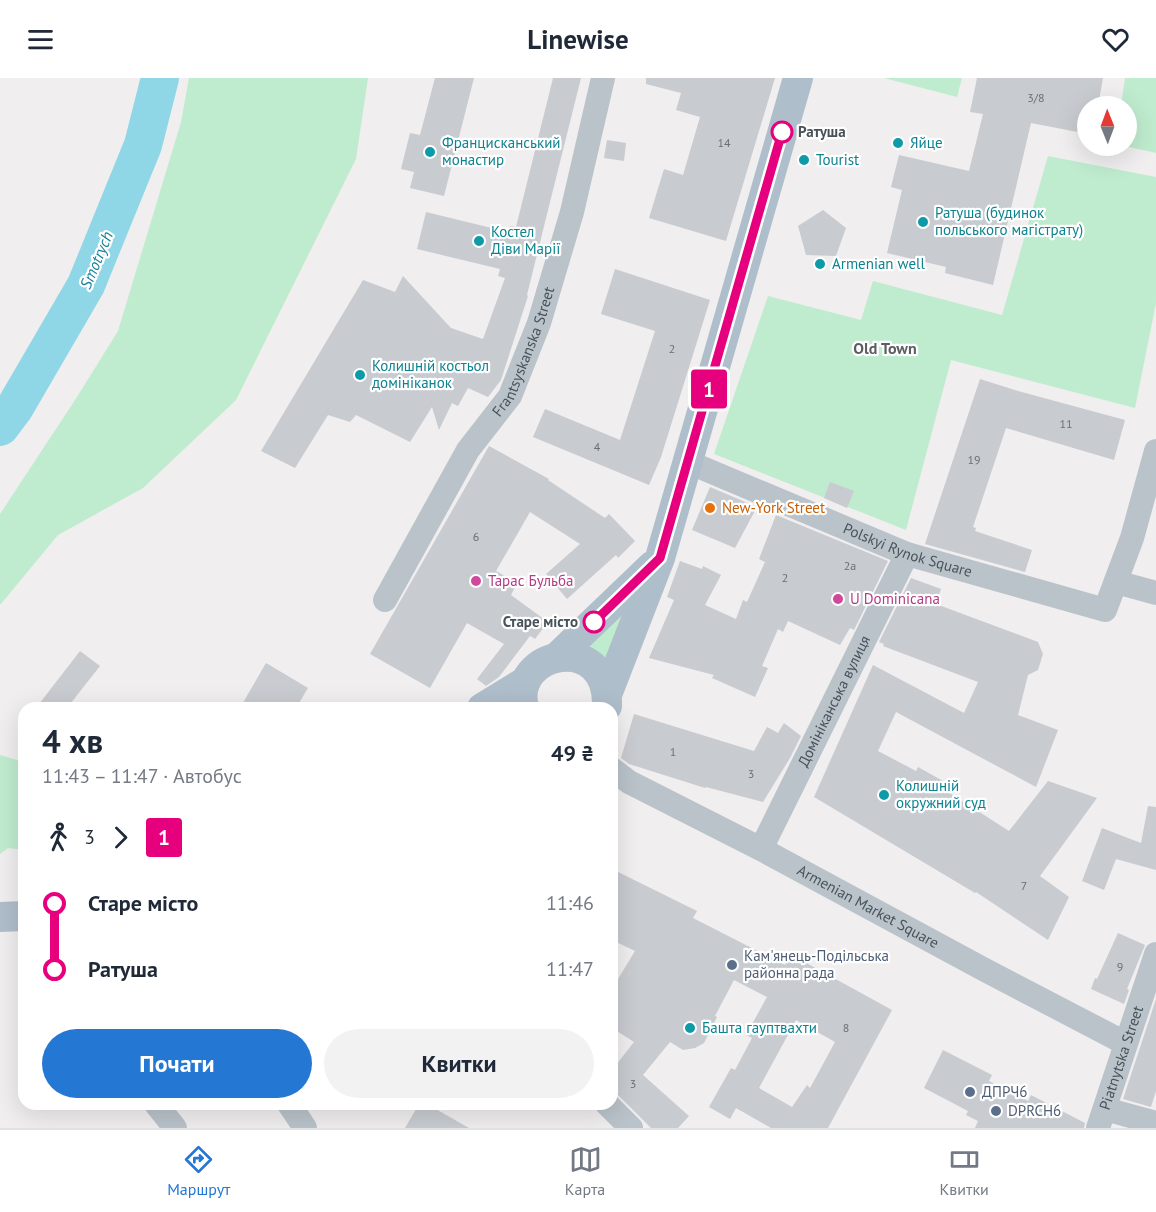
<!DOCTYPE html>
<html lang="uk">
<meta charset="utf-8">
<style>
:root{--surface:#fff;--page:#f2f2f3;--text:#1f2937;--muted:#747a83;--line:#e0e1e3;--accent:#2577d4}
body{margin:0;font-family:"PT Sans",sans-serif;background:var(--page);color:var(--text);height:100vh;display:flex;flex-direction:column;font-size:22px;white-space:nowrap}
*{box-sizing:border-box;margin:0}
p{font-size:20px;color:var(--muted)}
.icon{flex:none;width:33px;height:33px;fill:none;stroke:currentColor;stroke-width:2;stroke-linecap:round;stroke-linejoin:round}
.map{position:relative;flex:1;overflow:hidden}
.sheet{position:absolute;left:18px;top:624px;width:600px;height:408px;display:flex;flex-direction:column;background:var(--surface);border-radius:18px;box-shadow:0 6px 24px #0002}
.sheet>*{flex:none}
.badge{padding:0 12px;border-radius:4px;font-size:21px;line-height:39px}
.needle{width:39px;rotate:359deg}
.tools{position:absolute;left:1077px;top:18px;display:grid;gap:12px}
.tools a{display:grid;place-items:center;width:60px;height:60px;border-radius:50%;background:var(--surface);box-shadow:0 6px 24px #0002;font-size:30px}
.map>.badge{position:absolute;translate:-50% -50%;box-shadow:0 0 0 3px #fff}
.legs{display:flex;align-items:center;gap:9px;height:66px;padding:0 24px;font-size:20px}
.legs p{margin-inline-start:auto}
.summary{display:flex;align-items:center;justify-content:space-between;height:102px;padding:0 24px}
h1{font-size:33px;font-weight:600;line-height:45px}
.button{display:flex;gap:12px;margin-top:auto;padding:12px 24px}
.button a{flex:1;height:69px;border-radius:36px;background:var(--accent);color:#fff;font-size:24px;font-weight:600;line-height:69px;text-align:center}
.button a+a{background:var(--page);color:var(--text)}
ul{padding:0 24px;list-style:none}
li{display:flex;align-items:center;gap:21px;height:66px;font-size:22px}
li i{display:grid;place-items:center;width:9px;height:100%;margin:0 8px;background:currentColor}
li i::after{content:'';width:15px;height:15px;margin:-8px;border:4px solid;border-radius:50%;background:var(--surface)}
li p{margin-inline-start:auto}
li:first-child i{background:linear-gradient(#0000 50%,currentColor 0)}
li:last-child i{background:linear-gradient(currentColor 50%,#0000 0)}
header{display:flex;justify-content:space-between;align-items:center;height:78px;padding:0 24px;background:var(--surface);font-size:27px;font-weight:600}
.tabs{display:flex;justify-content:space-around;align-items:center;height:84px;border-top:2px solid var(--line);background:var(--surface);font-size:16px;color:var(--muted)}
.tabs a{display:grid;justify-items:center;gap:3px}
.tabs .selected{color:var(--accent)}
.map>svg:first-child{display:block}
</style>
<header><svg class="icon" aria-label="menu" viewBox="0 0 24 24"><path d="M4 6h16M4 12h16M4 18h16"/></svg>Linewise<svg class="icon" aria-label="heart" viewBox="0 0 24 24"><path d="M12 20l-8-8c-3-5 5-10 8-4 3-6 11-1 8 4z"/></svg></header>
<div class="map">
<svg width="1156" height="1050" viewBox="0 0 1156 1050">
<rect width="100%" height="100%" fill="#f0eeee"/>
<g fill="#bfecce">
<polygon points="189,0 368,0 356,81 236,322 143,410 58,457 0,527 0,436 77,319 118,253 181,44"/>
<polygon points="884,0 962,0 957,19"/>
<polygon points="1125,0 1156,0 1156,75 1125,68 1126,68 1126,28 1121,28"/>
<polygon points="1048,78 1156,99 1156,225 1135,330 951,282 906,452 714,376 768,218 861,242 873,203 1002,237"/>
<polygon points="635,513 608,588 579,571"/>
<polygon points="0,677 24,684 24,772 8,770 0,776"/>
</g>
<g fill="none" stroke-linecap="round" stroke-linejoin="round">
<polyline stroke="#8fd7e6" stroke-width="38" points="0,349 15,329 86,207 143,67 160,0"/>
</g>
<g fill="#c8cbd0" fill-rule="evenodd">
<polygon points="435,0 474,0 444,118 410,110 414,94 401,91 410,55 420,57"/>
<polygon points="553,0 581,0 549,128 527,217 528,218 501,302 488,319 468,310 458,328 452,325 439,352 432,329 410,364 356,337 350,344 328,337 295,390 261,373 363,202 395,214 403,198 451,250 483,261 505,200 498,198 500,191 417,171 426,134 508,154 510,148 516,149"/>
<polygon points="646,0 775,0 726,163 649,140 664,91 683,97 700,39 676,32 681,15 646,6"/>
<polygon points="977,0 1103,0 1098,28 1088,28 1088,56 1031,45 993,207 945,195 946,189 887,175 902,112 891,109 899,77 969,93 983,36 970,34"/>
<polygon points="607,62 626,65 624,83 604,80"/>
<polygon points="823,132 846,150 836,178 806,177 798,148"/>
<polygon points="615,191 710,222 661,379 649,407 533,359 545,331 620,362 655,253 601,236"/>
<polygon points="980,301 1018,313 1125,342 1114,382 1006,350 973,449 976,450 975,453 1032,472 1025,494 925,466"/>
<polygon points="489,368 549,401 548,402 605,440 609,436 635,463 618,480 616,477 567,521 546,496 580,466 530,434 496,493 517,505 511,517 548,544 535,561 530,558 499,599 486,608 477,601 504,566 467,545 430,610 370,576"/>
<polygon points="830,404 854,413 847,430 824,420"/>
<polygon points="710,409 757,429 735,470 692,452"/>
<polygon points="776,437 888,483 854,552 850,550 840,567 788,543 783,554 778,551 762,588 768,590 755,619 712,600 714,597 649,580 674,522 667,519 680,483 702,491 703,488 721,497 705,527 736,541 743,522 747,524 765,484 759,481"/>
<polygon points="911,500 941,511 936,526 1038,564 1043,576 1038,592 1028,597 1018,637 1058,652 1036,709 896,634 878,673 916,693 918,689 952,708 948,714 1009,753 1048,703 1097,720 1040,798 1069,819 1048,862 976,814 975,815 814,719 873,587 964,635 978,604 883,568 884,566 879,564"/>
<polygon points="80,573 100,588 67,630 36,630"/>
<polygon points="266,585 308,610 296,630 240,630"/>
<polygon points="634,636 754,673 767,649 778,655 784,645 801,658 790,680 763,724 706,709 705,710 629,686 621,680"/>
<polygon points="1148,728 1156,729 1156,792 1116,781 1104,812 1082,803 1102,750 1141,765"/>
<path d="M612 791 697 833 693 840 785 887 790 876 892 932 828 1050H771L736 1030 730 1041 709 1029 731 990 735 992 752 960 746 957 767 919 734 902 715 938 717 939 704 965 695 970 683 972 670 964 643 997 689 1038 678 1050H651L617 1016 612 1013V992L634 964 612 950V911L635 873 612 862ZM796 942 835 964 810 1010 807 1007 792 1029 759 1010Z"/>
<polygon points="1118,855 1145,867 1127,911 1129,912 1124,926 1091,911 1095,900 1097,901"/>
<polygon points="1156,921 1156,1013 1151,1029 1123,1021"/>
<polygon points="943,972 992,997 989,1003 1028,1023 1031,1017 1085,1045 1084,1050 975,1050 978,1043 966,1037 968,1033 924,1010"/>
<polygon points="419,1026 427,1026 469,1050 405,1050"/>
</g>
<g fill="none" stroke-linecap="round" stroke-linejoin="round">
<g stroke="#bac3ca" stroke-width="24">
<path id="s1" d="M688 384 907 476 1105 532 1132 460 1156 373"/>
<polyline points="1116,504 1156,515"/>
<path id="s2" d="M385 522 468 372 510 318 539 245 572 134 603 0"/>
<path id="s3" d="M612 691 629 704 761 771 985 892 1125 965"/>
<path id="s4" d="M761 771 907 476"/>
<polyline points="156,1026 175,1050"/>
<polyline points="289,1026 305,1050"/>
<polyline points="607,1026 631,1050"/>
<polyline points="1105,1031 1156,1045"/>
<path id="s5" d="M1098 1050 1156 876"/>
</g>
<g stroke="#afbecb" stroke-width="30">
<polyline points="557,579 652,488"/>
<polyline points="608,614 660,480 798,0"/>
<polyline points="482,630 526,603"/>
<path d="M524 630C509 573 609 552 607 628"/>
<polyline points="0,839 24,838"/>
</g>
</g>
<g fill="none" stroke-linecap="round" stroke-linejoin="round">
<g stroke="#fff" stroke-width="14">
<polyline id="line-1" points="594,544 660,480 782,54"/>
</g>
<use href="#line-1" stroke="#e6007e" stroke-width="9"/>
</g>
<g fill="#fff" stroke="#e6007e" stroke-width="3">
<circle cx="782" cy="54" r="10"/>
<circle cx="594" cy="544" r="10"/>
</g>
<g fill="#0f9aa8" stroke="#fff" stroke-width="2">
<circle cx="898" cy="65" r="6"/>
<circle cx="430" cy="74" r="6"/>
<circle cx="804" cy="82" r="6"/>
<circle cx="923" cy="144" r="6"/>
<circle cx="479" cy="163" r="6"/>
<circle cx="820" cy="186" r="6"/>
<circle cx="360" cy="297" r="6"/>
<circle cx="884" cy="717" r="6"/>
<circle cx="690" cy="950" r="6"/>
</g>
<circle fill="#e8710a" stroke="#fff" stroke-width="2" cx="710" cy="430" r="6"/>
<g fill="#d1479c" stroke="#fff" stroke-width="2">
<circle cx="476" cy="503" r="6"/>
<circle cx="838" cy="521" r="6"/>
</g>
<g fill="#5c6f8a" stroke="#fff" stroke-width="2">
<circle cx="732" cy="887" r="6"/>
<circle cx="970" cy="1014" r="6"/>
<circle cx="996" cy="1033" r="6"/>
</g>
<g text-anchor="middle" stroke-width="4.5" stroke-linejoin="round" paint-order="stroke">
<g font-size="12" fill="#677078">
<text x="1036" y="24">3/8</text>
<text x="724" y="69">14</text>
<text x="672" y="275">2</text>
<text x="1066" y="350">11</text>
<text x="597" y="373">4</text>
<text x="974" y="386">19</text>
<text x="476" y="463">6</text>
<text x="850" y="492">2а</text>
<text x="785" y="504">2</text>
<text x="673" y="678">1</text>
<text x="751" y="700">3</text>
<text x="1024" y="812">7</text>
<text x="1120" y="893">9</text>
<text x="846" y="954">8</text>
<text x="633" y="1010">3</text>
</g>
<g font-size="15" font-weight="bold" fill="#47525a" stroke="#fff" text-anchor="start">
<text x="798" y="59">Ратуша</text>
<text x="578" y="549" text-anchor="end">Старе місто</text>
</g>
<g font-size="15" fill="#0d838f" stroke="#fff" text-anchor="start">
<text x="442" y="70">Францисканський<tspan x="442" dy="17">монастир</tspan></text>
<text x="910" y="70">Яйце</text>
<text x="816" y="87">Tourist</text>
<text x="935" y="140">Ратуша (будинок<tspan x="935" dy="17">польського магістрату)</tspan></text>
<text x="491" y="159">Костел<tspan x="491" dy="17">Діви Марії</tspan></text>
<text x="832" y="191">Armenian well</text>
<text x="372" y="293">Колишній костьол<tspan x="372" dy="17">домініканок</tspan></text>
<text x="896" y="713">Колишній<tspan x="896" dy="17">окружний суд</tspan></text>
<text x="702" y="955">Башта гауптвахти</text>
</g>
<g font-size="15" fill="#47525a" stroke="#fff">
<text dy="5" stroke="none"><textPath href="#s2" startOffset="286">Frantsyskanska Street</textPath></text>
<text dy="5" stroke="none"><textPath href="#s1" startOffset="237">Polskyi Rynok Square</textPath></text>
<text dy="5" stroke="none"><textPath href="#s4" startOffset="165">Домініканська вулиця</textPath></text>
<text dy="5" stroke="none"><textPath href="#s3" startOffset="291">Armenian Market Square</textPath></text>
<text dy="5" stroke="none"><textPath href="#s5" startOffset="74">Piatnytska Street</textPath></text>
</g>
<g font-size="15" fill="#c56008" stroke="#fff" text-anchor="start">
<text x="722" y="435">New-York Street</text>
</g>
<g font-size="15" fill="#b23c85" stroke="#fff" text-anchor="start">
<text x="488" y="508">Тарас Бульба</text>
<text x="850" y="526">U Dominicana</text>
</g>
<g font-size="15" fill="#4e5e75" stroke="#fff" text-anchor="start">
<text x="744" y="883">Кам'янець-Подільська<tspan x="744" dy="17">районна рада</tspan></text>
<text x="982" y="1019">ДПРЧ6</text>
<text x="1008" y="1038">DPRCH6</text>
</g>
<g font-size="16" font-style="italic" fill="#158198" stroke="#fff">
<text transform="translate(96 182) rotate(-67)" y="6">Smotrych</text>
</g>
<g font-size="16" font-weight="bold" fill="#5b5f62" stroke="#fff">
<text x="885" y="276">Old Town</text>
</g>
</g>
</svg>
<div class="tools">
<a><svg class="needle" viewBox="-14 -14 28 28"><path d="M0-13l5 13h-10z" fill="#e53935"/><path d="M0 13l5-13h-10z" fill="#747a83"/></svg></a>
</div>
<b class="badge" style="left:709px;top:311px;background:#e6007e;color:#fff">1</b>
<section class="sheet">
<div class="summary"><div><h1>4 хв</h1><p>11:43 – 11:47 · Автобус</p></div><b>49 ₴</b></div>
<div class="legs"><svg class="icon" aria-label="walk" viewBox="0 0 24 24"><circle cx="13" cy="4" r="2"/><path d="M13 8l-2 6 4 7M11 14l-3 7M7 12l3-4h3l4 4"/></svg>3<svg class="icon" aria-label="forward" viewBox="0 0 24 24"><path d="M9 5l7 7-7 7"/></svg><b class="badge" style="background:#e6007e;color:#fff">1</b></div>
<ul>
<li><i style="color:#e6007e"></i><b>Старе місто</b><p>11:46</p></li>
<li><i style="color:#e6007e"></i><b>Ратуша</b><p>11:47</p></li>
</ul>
<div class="button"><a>Почати</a><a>Квитки</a></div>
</section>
</div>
<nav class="tabs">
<a class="selected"><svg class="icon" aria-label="directions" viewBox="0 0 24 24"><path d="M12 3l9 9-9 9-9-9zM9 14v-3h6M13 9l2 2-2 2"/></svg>Маршрут</a>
<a><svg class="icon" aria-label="map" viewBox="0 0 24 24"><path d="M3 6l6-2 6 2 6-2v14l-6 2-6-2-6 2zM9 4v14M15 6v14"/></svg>Карта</a>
<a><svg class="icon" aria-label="tickets" viewBox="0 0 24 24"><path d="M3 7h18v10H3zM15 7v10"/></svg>Квитки</a>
</nav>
